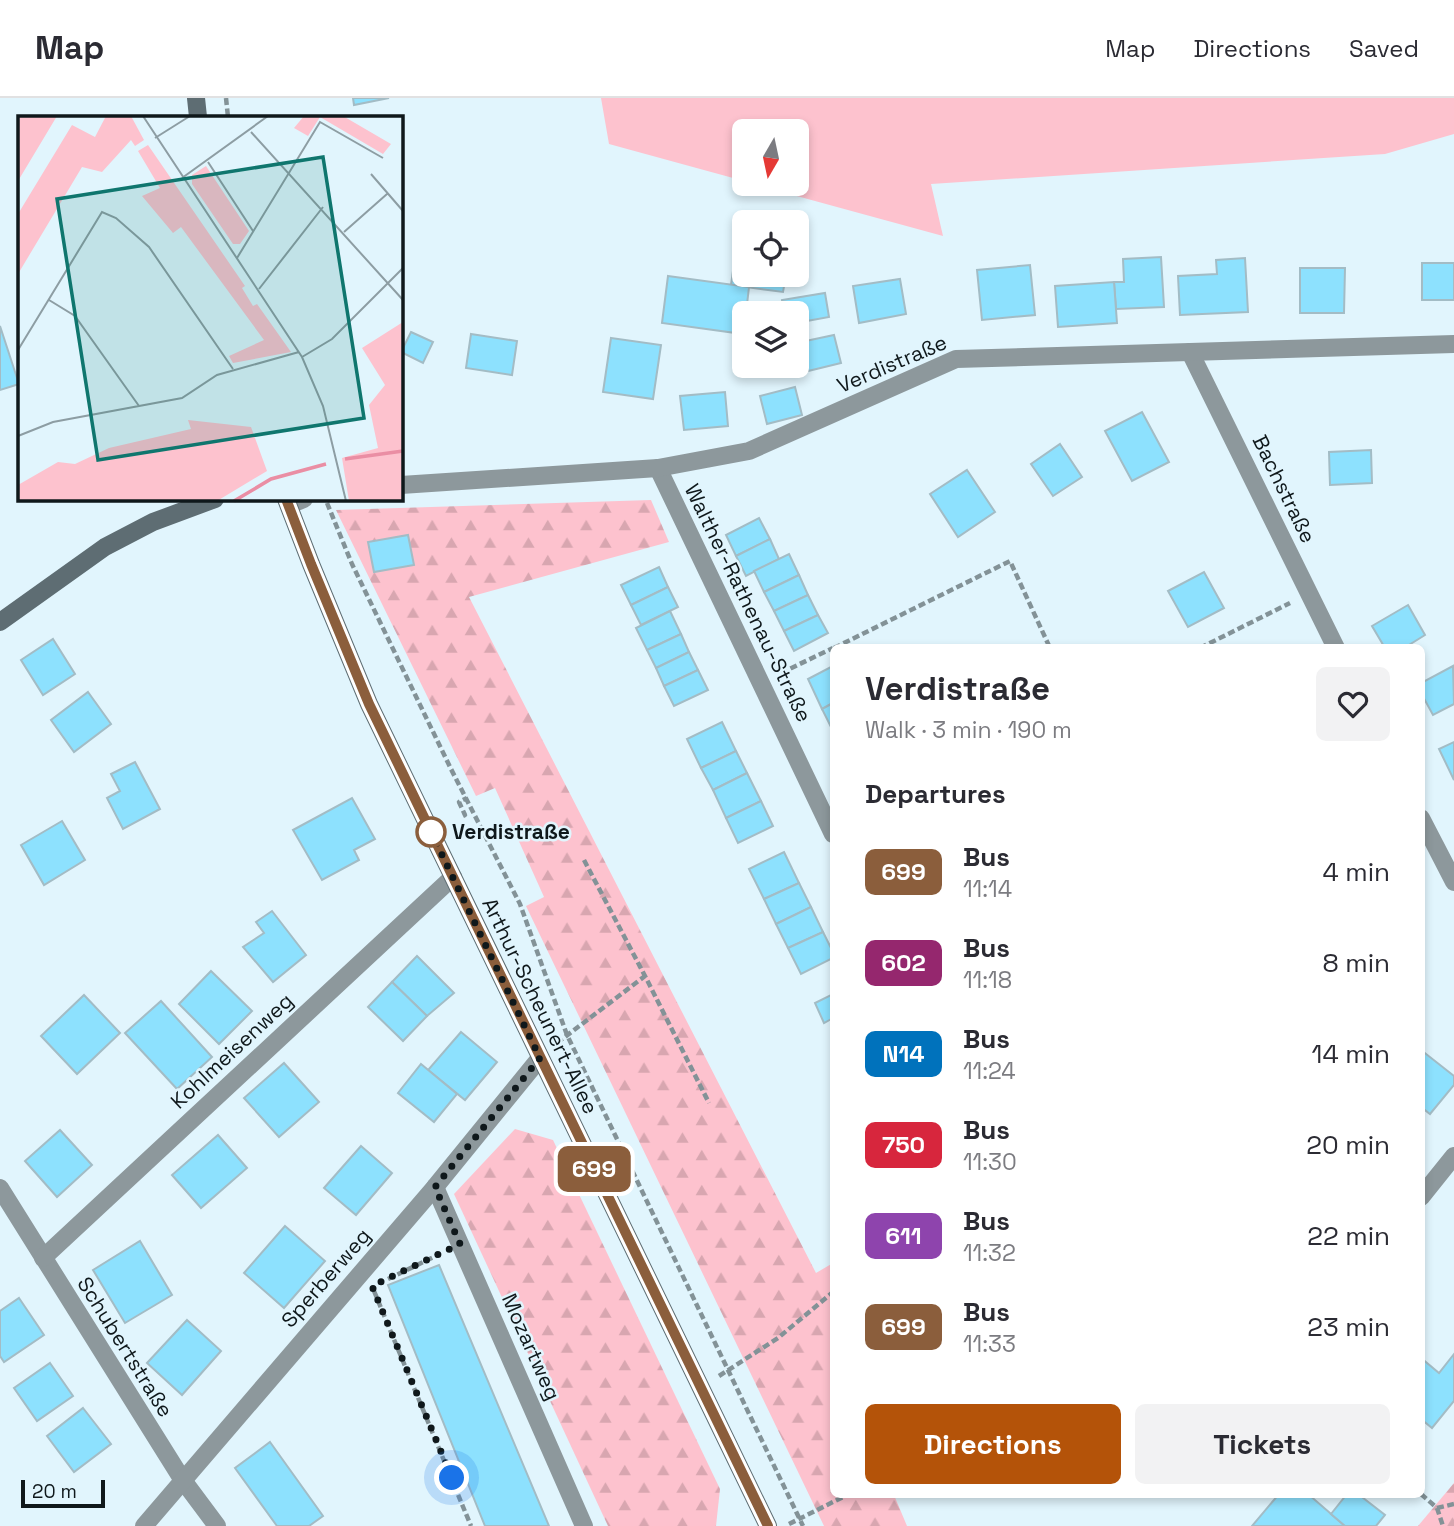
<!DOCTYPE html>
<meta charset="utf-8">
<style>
:root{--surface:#fff;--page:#f2f2f3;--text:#2b2b33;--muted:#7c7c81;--line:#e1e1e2;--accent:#b45309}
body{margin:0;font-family:"Space Grotesk",sans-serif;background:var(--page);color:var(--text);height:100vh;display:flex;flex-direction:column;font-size:26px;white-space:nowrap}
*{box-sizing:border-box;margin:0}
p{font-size:23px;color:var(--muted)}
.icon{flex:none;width:38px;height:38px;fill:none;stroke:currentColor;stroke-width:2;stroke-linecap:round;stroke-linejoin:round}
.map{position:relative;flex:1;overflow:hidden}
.panel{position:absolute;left:830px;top:546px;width:595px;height:854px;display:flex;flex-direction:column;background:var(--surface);border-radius:10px;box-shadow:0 4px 10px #0003}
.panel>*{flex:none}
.badge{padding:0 14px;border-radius:10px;font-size:24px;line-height:46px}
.needle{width:46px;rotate:189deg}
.tools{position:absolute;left:732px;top:21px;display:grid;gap:14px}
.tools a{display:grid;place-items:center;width:77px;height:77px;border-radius:10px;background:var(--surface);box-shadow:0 4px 10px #0003;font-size:35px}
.scale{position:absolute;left:21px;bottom:18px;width:84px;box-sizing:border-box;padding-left:7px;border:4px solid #0f181b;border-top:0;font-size:19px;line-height:24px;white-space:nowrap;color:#0f181b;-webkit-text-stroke:5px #e1f5fd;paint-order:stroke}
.you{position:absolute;width:35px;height:35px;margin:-18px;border:5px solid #fff;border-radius:50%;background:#1a73e8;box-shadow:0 0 0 10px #1a73e833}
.map>.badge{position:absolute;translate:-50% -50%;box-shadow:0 0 0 4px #fff}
h2{padding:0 35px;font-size:26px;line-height:63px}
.round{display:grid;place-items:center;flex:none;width:74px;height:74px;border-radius:10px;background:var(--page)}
.overview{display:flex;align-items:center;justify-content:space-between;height:119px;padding:0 35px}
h1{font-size:33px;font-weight:700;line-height:52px}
.cta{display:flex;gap:14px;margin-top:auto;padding:14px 35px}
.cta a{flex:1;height:80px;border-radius:10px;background:var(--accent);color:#fff;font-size:28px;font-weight:700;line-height:80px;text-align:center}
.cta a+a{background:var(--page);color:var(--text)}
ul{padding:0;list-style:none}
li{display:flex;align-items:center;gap:21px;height:91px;padding:0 35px}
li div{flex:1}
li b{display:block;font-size:26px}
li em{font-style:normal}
li .badge{min-width:77px;font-weight:700;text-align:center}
header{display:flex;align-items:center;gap:42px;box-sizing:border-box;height:98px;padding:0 35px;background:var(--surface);border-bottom:2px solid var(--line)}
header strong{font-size:33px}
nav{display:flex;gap:38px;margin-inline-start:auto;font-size:24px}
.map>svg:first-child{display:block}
</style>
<header>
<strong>Map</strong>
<nav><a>Map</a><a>Directions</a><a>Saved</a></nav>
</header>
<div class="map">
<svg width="1454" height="1428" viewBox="0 0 1454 1428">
<defs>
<pattern id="forest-firs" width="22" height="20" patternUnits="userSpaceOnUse" patternTransform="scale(1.75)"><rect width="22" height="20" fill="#fdc2ce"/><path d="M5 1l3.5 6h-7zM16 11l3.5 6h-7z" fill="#d8a6b0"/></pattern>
</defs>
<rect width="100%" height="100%" fill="#e1f5fd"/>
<polygon fill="#fdc2ce" points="601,0 1454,0 1454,36 1385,56 931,86 943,138 753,86 796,86 796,33 744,33 744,83 609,46"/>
<g fill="url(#forest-firs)">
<polygon points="651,402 669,444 469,499 816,1175 833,1165 833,1396 894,1397 907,1428 824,1428 526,808 544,799 495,690 476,698 336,412"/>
<polygon points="515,1031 553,1042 720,1391 716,1428 608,1428 454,1096"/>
<polygon points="1454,1385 1454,1428 1418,1428"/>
</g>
<g fill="#8de1fe" stroke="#a3bcc5" stroke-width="2">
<polygon points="353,0 389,0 354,7"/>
<polygon points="736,152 744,153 744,177 786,177 783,194 731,187"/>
<polygon points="1161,159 1164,209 1116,211 1114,184 1124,184 1123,161"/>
<polygon points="1245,160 1248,214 1180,217 1178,178 1217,176 1216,162"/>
<rect x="1422" y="165" width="32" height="37"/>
<polygon points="1030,167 1035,217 982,222 977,172"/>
<polygon points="1300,170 1345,170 1344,215 1300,215"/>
<polygon points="668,178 749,189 746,215 744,215 743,236 662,225"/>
<polygon points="900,181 906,216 859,225 853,188"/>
<polygon points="1114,184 1117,225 1058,229 1055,188"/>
<polygon points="825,195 829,219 796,225 796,215 784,215 782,202"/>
<polygon points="0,228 19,286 0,292"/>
<polygon points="411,234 433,244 423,265 401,254"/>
<polygon points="471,236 517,243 512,277 466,270"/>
<polygon points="834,237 841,265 800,275 796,261 796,245"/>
<polygon points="611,240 661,247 653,301 603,294"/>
<polygon points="795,289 802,317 767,326 760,298"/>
<polygon points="725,294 728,328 684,332 680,298"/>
<polygon points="1142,314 1169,364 1132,383 1105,333"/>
<polygon points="1060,346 1082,379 1053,398 1031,366"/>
<polygon points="1371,352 1372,385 1330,387 1329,354"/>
<polygon points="967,372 995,414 958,439 930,396"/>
<polygon points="759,420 770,441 736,458 726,437"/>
<polygon points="408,437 414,467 374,474 368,444"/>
<polygon points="770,441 779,461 746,478 736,458"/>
<polygon points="789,456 799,477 764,494 754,473"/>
<polygon points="659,469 668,489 631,507 621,487"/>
<polygon points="1204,474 1224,510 1188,529 1168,493"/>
<polygon points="799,477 808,497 774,513 764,494"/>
<polygon points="668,489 678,509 641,527 631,507"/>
<polygon points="808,497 818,517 784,533 774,513"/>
<polygon points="1408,507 1425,537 1404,550 1385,550 1372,528"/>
<polygon points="670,513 681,536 647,552 636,530"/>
<polygon points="818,517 828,535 794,553 784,533"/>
<polygon points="681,536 689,554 656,570 647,552"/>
<polygon points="53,541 75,576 43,597 21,562"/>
<polygon points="689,554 698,572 664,588 656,570"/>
<polygon points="833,568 833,605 822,611 808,581"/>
<polygon points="1453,568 1454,606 1433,617 1421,595 1421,585"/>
<polygon points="698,572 708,592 674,608 664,588"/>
<polygon points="88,594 111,626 74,654 51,622"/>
<polygon points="833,605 833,633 822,611"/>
<polygon points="722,624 736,653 701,670 687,641"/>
<polygon points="1454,644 1454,682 1439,651"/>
<polygon points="736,653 747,675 713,692 701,670"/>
<polygon points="135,664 160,711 123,731 107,700 120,693 111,676"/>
<polygon points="747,675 761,703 726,720 713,692"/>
<polygon points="352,700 375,741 354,752 359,762 322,782 293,732"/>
<polygon points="761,703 773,728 738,745 726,720"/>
<polygon points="62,723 85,762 44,787 21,747"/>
<polygon points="784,754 799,785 764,801 749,771"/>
<polygon points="799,785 811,809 776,826 764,801"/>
<polygon points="811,809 823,834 788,850 776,826"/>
<polygon points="272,813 306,857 273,884 243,849 264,835 256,824"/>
<polygon points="823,834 833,854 833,860 801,876 788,850"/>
<polygon points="417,858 454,895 427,918 392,884"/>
<polygon points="211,873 252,913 219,946 179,906"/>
<polygon points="392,884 427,918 403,943 368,909"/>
<polygon points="833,896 833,920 824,925 815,905"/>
<polygon points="84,897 120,935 77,976 41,938"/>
<polygon points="161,903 212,959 177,991 125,935"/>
<polygon points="461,934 497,964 465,1002 428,972"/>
<polygon points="1421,952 1454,978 1454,987 1430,1016 1421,1009"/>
<polygon points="284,965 319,1004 279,1039 244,1000"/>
<polygon points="421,966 457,996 434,1024 398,995"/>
<polygon points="60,1032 92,1067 57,1099 25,1063"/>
<polygon points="218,1037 247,1070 201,1110 172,1077"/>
<polygon points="361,1048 392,1075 356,1117 324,1090"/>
<polygon points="285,1128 325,1163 284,1210 244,1175"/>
<polygon points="140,1143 172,1197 125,1225 93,1172"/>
<polygon points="439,1167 549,1428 485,1428 388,1187"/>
<polygon points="19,1200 44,1237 4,1264 0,1258 0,1213"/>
<polygon points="187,1222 221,1253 182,1297 147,1265"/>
<polygon points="1454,1256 1454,1303 1432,1330 1421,1321 1421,1260 1439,1275"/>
<polygon points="50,1265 73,1298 37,1323 14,1290"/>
<polygon points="83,1310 111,1346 74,1374 47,1338"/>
<polygon points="270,1344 323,1418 309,1428 277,1428 235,1370"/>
<polygon points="1279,1396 1308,1396 1345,1428 1252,1428"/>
<polygon points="1347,1396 1358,1396 1385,1417 1376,1428 1345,1428 1331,1416"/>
</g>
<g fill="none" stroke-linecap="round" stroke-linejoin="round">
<g stroke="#839297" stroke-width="4.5" stroke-dasharray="7 3.5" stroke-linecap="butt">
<polyline points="226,0 228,19"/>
<polyline points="327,405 352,466 451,671 520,806 567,937 803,1428"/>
<polyline points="834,550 1010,463 1050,550"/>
<polyline points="1200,550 1290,505"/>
<polyline points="781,575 833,550"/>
<polyline points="463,718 465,717 459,704 467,700"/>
<polyline points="584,762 645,878 709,1005"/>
<polyline points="557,945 645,878"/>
<polyline points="388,1181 440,1156"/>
<polyline points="374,1193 471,1428"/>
<polyline points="719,1278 778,1240 833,1194"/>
<polyline points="1421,1396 1437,1410 1443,1428"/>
<polyline points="1437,1410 1454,1406"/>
<polyline points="789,1426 849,1396"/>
</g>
<g stroke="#8d989c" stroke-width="18">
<polyline points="1190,254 1336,550"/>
<polyline points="658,370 833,736"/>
<polyline points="401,387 658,370 749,353 956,261 1454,246"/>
<polyline points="289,407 304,401"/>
<polyline points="1421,720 1454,784"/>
<polyline points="435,1089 584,1428"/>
<polyline points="0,1090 182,1381 217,1428"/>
<polyline points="1421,1099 1454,1058"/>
<polyline points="43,1160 453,779"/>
<polyline points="144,1428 435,1089 540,960"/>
</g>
<g stroke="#5e6d73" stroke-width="18">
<polyline points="196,0 198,19"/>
<polyline points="286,401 311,466 369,606 768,1428"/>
<polyline points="0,524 105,449 153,424 215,401"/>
</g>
</g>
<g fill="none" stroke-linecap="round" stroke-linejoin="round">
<g stroke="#fff" stroke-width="16">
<polyline id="line" points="286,401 311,466 369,606 768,1428"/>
</g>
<use href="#line" stroke="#8b5e3c" stroke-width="10"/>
<polyline stroke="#0f181b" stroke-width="7" stroke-dasharray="0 12.6" points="431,734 540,960 435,1089 460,1146 372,1188 452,1380"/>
</g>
<circle fill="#fff" stroke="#8b5e3c" stroke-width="3.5" cx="431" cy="734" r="14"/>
<g text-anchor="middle" stroke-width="5" stroke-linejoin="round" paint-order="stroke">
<g font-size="21" fill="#0f181b" stroke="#e1f5fd">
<text transform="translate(892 266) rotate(-23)" y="7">Verdistraße</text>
<text transform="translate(1284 391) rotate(64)" y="7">Bachstraße</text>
<text transform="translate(748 505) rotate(64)" y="7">Walther-Rathenau-Straße</text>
<text transform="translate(540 908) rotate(64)" y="7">Arthur-Scheunert-Allee</text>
<text transform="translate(232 953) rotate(-43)" y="7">Kohlmeisenweg</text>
<text transform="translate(326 1180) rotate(-49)" y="7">Sperberweg</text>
<text transform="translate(125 1249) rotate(58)" y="7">Schubertstraße</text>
<text transform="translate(531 1249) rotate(66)" y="7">Mozartweg</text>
</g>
<g font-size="21" font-weight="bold" fill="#0f181b" stroke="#e1f5fd" text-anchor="start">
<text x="452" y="741">Verdistraße</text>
</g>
</g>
<g transform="translate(18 18)">
<rect width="385" height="385" fill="#e1f5fd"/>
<path d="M170 304 233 311 249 355 199 385H0V369L40 346 57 348 91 332 173 313Z" fill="#fdc2ce"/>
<path d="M0 0H39L0 65ZM88 0H113L126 24 117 30 113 24 84 56 64 51 0 158V98L54 9 77 21ZM286 0H325L373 28 365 38 302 1 290 20 276 12ZM130 29 227 170 224 172 235 190 239 188 273 236 215 247 211 240 246 224 163 111 155 117 124 80 142 72 120 35ZM188 50 231 115 222 128H215L174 68V59ZM385 206V385H331L324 342 360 332 351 289 367 269 344 232Z" fill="#fdc2ce"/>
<path fill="none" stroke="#ea8ea4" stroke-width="3.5" d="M327 343 385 335M216 385 253 363 308 348"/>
<path fill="none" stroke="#8d9da3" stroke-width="2" d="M125 0 284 241 305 290 328 385M233 16 385 184M137 22 172 0M190 46 235 115M353 58 385 95M164 62 250 0M326 116 369 78M219 142 302 6 365 42M241 173 305 91M31 184 57 200 121 290M0 234 84 96 98 102 131 131 215 253M284 241 314 223 385 152M0 320 35 306 164 282 199 259 281 236"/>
<path fill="#0f766e" fill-opacity="0.15" stroke="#0f766e" stroke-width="3.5" d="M305 41 346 302 80 344 39 83Z"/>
<rect width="385" height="385" fill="none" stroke="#0f181b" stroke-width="3.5"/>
</g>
</svg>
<div class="tools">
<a><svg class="needle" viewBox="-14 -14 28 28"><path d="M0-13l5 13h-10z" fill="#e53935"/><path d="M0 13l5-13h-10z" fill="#7c7c81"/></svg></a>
<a><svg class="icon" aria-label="locate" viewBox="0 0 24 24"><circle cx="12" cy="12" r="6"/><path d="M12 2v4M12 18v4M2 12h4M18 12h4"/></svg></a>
<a><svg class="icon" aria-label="layers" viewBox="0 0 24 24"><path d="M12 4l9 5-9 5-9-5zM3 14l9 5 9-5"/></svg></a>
</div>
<div class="scale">20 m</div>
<div class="you" style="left:452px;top:1380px"></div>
<b class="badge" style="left:594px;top:1071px;background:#8b5e3c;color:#fff">699</b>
<section class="panel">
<div class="overview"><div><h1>Verdistraße</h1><p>Walk · 3 min · 190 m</p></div><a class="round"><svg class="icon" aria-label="heart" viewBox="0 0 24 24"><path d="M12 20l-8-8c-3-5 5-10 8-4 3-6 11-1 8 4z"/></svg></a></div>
<h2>Departures</h2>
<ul>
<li><span class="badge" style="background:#8b5e3c;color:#fff">699</span><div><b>Bus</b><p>11:14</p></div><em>4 min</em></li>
<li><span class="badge" style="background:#95276e;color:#fff">602</span><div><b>Bus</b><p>11:18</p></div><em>8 min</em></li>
<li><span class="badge" style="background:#0072bc;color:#fff">N14</span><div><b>Bus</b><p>11:24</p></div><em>14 min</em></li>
<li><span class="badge" style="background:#d7263d;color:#fff">750</span><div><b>Bus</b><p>11:30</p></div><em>20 min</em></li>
<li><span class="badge" style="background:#8e44ad;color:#fff">611</span><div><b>Bus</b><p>11:32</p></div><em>22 min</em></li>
<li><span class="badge" style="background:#8b5e3c;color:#fff">699</span><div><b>Bus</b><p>11:33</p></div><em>23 min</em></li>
</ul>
<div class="cta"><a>Directions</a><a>Tickets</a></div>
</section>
</div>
